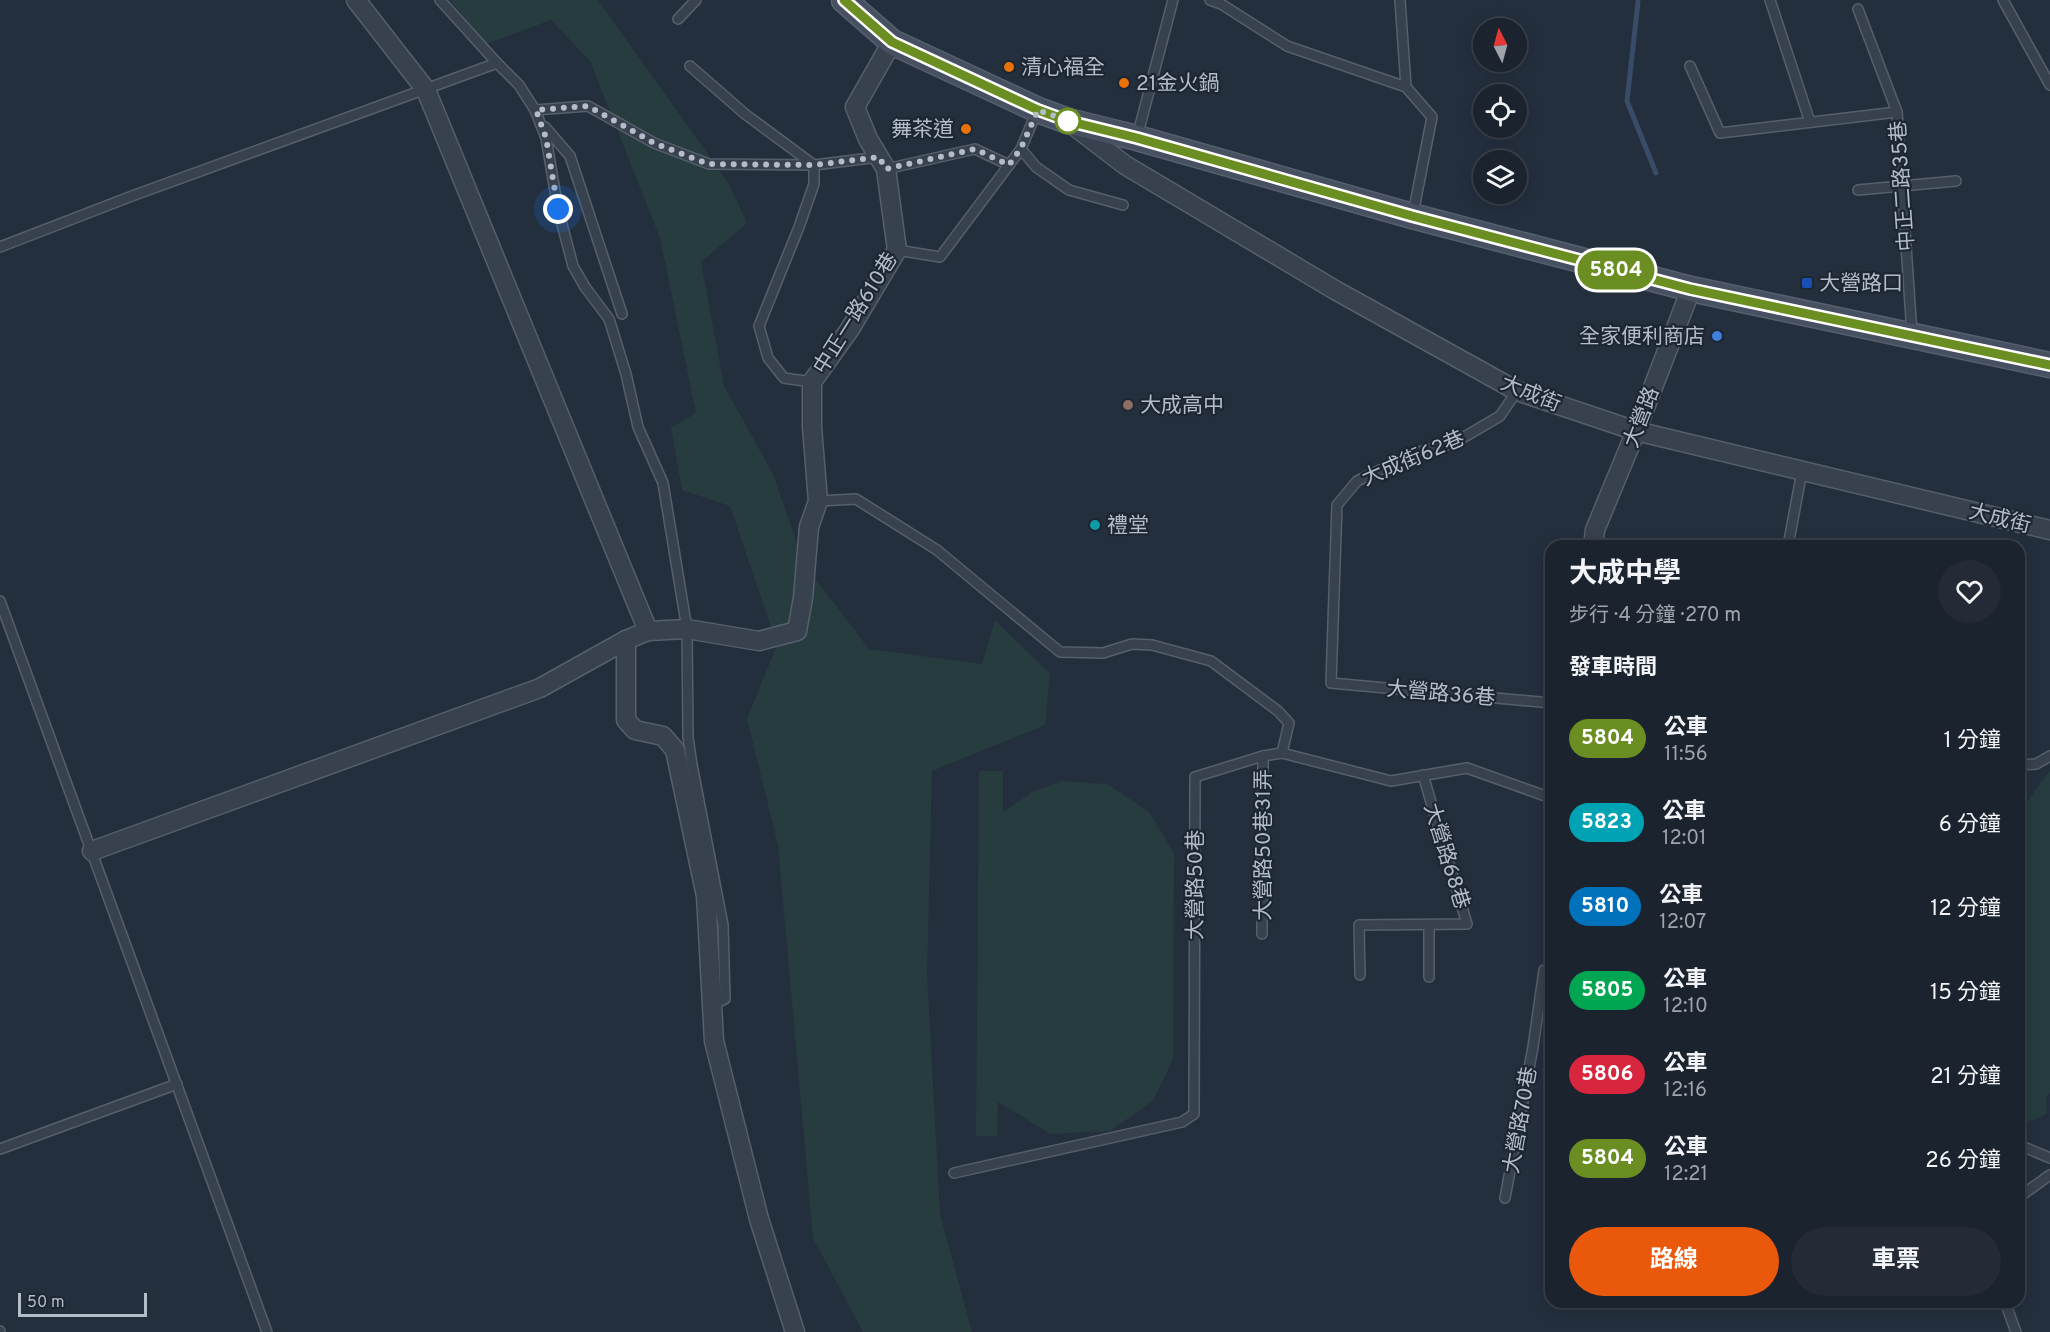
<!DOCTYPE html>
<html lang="zh-TW">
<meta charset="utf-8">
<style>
:root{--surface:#1b232e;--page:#242b36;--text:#f1f3f6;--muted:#a0a4aa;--line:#39404a;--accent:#ea580c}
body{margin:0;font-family:Overpass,"Noto Sans TC",sans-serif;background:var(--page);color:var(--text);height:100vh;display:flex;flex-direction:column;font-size:22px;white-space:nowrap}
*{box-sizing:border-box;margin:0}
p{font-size:20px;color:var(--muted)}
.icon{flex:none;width:33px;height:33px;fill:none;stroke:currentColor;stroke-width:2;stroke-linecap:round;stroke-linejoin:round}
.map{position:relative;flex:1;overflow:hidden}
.drawer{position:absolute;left:1545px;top:540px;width:480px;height:768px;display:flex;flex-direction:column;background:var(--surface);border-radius:18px;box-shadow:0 3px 15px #0003,0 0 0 2px var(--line)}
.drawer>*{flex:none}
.badge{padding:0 12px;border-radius:20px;font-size:21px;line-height:39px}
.needle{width:39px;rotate:354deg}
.tools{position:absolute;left:1473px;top:18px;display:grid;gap:12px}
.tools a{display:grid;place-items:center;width:54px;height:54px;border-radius:50%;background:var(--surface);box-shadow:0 3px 15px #0003,0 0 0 2px var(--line);font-size:30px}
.scale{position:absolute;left:18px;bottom:15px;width:129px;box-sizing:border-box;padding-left:6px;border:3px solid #b4bcc9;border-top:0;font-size:16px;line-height:21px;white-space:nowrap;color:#b4bcc9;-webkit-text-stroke:4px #1d2633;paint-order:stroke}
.you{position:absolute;width:30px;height:30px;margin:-15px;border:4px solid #fff;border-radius:50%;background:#1a73e8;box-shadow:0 0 0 9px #1a73e833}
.map>.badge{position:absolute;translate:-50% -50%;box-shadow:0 0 0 3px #fff}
h2{padding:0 24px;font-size:22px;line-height:54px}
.round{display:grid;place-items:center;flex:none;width:63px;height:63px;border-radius:32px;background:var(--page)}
.overview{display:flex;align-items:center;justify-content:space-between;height:102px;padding:0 24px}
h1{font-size:28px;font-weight:700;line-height:45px}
.primary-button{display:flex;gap:12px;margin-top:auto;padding:12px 24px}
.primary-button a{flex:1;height:69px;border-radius:36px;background:var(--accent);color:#fff;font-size:24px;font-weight:700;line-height:69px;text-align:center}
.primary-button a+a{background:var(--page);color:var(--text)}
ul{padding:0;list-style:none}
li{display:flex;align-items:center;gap:18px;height:84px;padding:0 24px}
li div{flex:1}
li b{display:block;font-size:22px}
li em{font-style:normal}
li .badge{min-width:66px;font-weight:700;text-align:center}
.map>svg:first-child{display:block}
</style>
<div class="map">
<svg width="2050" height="1332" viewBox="0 0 2050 1332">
<rect width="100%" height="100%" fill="#242f3e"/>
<g fill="#263c3f">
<polygon points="450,0 598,0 729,184 747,223 701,262 724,386 773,474 804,564 869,649 982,664 995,620 1050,674 1045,725 932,771 927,974 940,1214 972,1332 863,1332 813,1238 778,845 747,719 777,645 730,506 682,490 671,428 696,413 660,238 590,61 551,20 486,44"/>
<polygon points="979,771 1003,771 1003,812 1034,791 1062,781 1107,784 1149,812 1174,853 1173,1059 1153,1101 1110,1131 1051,1134 998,1102 997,1136 976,1136"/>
<polygon points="2050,771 2050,1093 2046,1096 2047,1114 2019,1126 2019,812"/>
</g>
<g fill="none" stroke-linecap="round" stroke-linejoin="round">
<polyline stroke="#394c67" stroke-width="5" points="1638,2 1627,101 1656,173"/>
<g stroke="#565f6c" stroke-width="12">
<g id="lane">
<polyline points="440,0 497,63 519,85 535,110 546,138 558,209 573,266 585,287 609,319 626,374 638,427 663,483 687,629 688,737 692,765 723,925 725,999 712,1005"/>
<polyline points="1210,0 1221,4 1287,46 1406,87"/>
<polyline points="1400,0 1406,87 1432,117 1413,214"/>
<polyline points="1770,0 1810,122"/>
<polyline points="2003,0 2050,85"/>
<polyline points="1858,9 1897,112 1912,334"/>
<polyline points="678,19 696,0"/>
<polyline points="690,66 745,114 814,165 814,184 799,227 759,326 768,358 784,378 812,382"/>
<polyline points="1690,66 1720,133 1897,112"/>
<polyline points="535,110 588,106 654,143 709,164 814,165 879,157"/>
<polyline points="545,127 570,156 622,314"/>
<polyline points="1137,137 1173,0"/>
<polyline points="1021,149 1036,167 1069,190 1123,205"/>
<polyline points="886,169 975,149 1009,165"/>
<polyline points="1858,190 1956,181"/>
<polyline points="0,247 132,196 497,63"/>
<polyline points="897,250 940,257 1021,149 1037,111"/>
<polyline points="1517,391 1500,416 1454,443 1418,452 1357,481 1337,505 1331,683 1551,703"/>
<polyline points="818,501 856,499 937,550 1060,652 1103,653 1132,644 1152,645 1211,661 1278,711 1289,723 1282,753"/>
<polyline points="1788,546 1802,471"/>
<polyline points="0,601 267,1332"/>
<polyline points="2019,765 2036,764 2050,756"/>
<polyline points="1429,925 1429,977"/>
<polyline points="1262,934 1263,756"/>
<polyline points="1360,975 1359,925 1467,924 1423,775"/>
<polyline points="2019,1145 2050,1158"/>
<polyline points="0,1149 177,1084"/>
<polyline points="954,1173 1182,1122 1194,1114 1195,777 1263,756 1282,753 1391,781 1467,768 1551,798"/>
<polyline points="2019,1197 2050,1175"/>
<polyline points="1505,1198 1533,1047 1544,970"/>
<polyline points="2005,1302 2016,1332"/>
<polyline points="0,1331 0,1332"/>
</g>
</g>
<g stroke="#565f6c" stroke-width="21">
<g id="street">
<polyline points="356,0 426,90 648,631"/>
<polyline points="1073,125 1125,165 1335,290 1517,391 1636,431 2050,530"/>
<polyline points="1593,546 1595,530 1636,431 1691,289"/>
<polyline points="626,640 626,720 635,730 663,736 675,750 706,896 714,1041 759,1219 795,1332"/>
<polyline points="92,851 540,688 626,640 648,631 687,629 759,641 797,631 803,598 809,527 818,501 812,427 812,382 850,329 897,250 886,169 868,139 855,107 892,42"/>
</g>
</g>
<g stroke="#565f6c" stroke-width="27">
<polyline id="secondary" points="844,0 892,42 1038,110 1068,121 1137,138 1412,216 1691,289 2050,365"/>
</g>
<use href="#lane" stroke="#38414e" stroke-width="9"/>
<use href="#street" stroke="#38414e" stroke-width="18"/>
<use href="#secondary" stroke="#465061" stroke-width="24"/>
</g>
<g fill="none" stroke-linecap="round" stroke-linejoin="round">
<g stroke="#fff" stroke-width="14">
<polyline id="line" points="844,0 892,42 1038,110 1068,121 1137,138 1412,216 1690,289 2050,365"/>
</g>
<use href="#line" stroke="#6b8e23" stroke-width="9"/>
<polyline stroke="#b4bcc9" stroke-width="6" stroke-dasharray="0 10.8" points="558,209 546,138 536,110 588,106 654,143 708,164 814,165 879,157 886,169 975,149 1009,165 1021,148 1038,110 1068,121"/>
</g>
<g fill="#e8710a" stroke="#1d2633" stroke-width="2">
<circle cx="1009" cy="67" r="6"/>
<circle cx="1124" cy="83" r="6"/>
<circle cx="966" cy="129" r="6"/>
</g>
<circle fill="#fff" stroke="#6b8e23" stroke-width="3" cx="1068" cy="121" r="12"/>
<rect fill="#1a4fb4" stroke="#1d2633" stroke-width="2" x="1801" y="277" width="12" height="12" rx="3"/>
<circle fill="#3f7fe0" stroke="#1d2633" stroke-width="2" cx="1717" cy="336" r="6"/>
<circle fill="#8d6e63" stroke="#1d2633" stroke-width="2" cx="1128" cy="405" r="6"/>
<circle fill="#0f9aa8" stroke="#1d2633" stroke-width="2" cx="1095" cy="525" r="6"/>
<g text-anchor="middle" stroke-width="4.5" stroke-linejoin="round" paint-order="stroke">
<g font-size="21" fill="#b4bcc9" stroke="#1d2633" text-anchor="start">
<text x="1021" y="74">清心福全</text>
<text x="1136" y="90">21金火鍋</text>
<text x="954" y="136" text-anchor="end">舞茶道</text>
<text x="1819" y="290">大營路口</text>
<text x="1705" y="343" text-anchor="end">全家便利商店</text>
<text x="1140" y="412">大成高中</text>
<text x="1107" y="532">禮堂</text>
</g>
<g font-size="21" fill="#b4bcc9" stroke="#1d2633">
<text transform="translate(1902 186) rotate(-94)" y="7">中正二路35巷</text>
<text transform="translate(855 313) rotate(-58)" y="7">中正一路610巷</text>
<text transform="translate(1531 393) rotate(22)" y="7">大成街</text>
<text transform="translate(1641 417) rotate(-69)" y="7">大營路</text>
<text transform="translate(1413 458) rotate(-23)" y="7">大成街62巷</text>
<text transform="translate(2000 518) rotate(14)" y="7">大成街</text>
<text transform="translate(1441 693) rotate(5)" y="7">大營路36巷</text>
<text transform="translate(1263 845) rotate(-90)" y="7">大營路50巷31弄</text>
<text transform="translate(1447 856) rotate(73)" y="7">大營路68巷</text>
<text transform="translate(1195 885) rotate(-90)" y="7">大營路50巷</text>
<text transform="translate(1520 1120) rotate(-80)" y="7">大營路70巷</text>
</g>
</g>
</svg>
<div class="tools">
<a><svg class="needle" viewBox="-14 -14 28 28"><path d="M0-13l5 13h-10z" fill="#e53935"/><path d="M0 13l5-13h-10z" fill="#a0a4aa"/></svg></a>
<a><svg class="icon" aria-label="locate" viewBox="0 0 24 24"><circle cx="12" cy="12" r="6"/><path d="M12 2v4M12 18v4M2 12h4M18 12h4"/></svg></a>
<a><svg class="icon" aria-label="layers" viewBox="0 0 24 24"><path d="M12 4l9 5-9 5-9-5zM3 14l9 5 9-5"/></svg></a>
</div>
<div class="scale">50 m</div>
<div class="you" style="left:558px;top:209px"></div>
<b class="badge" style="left:1616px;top:270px;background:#6b8e23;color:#fff">5804</b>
<section class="drawer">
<div class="overview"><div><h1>大成中學</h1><p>步行 · 4 分鐘 · 270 m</p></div><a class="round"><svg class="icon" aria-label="heart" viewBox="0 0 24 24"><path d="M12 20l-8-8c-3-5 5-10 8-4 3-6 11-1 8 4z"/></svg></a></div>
<h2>發車時間</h2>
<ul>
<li><span class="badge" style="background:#6b8e23;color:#fff">5804</span><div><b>公車</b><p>11:56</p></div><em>1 分鐘</em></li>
<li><span class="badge" style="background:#00a3b4;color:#fff">5823</span><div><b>公車</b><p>12:01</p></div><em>6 分鐘</em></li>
<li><span class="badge" style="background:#0072bc;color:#fff">5810</span><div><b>公車</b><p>12:07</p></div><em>12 分鐘</em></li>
<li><span class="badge" style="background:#00a651;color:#fff">5805</span><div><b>公車</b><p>12:10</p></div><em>15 分鐘</em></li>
<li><span class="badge" style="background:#d7263d;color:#fff">5806</span><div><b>公車</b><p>12:16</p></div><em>21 分鐘</em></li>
<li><span class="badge" style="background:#6b8e23;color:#fff">5804</span><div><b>公車</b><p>12:21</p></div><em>26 分鐘</em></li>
</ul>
<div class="primary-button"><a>路線</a><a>車票</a></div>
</section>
</div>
